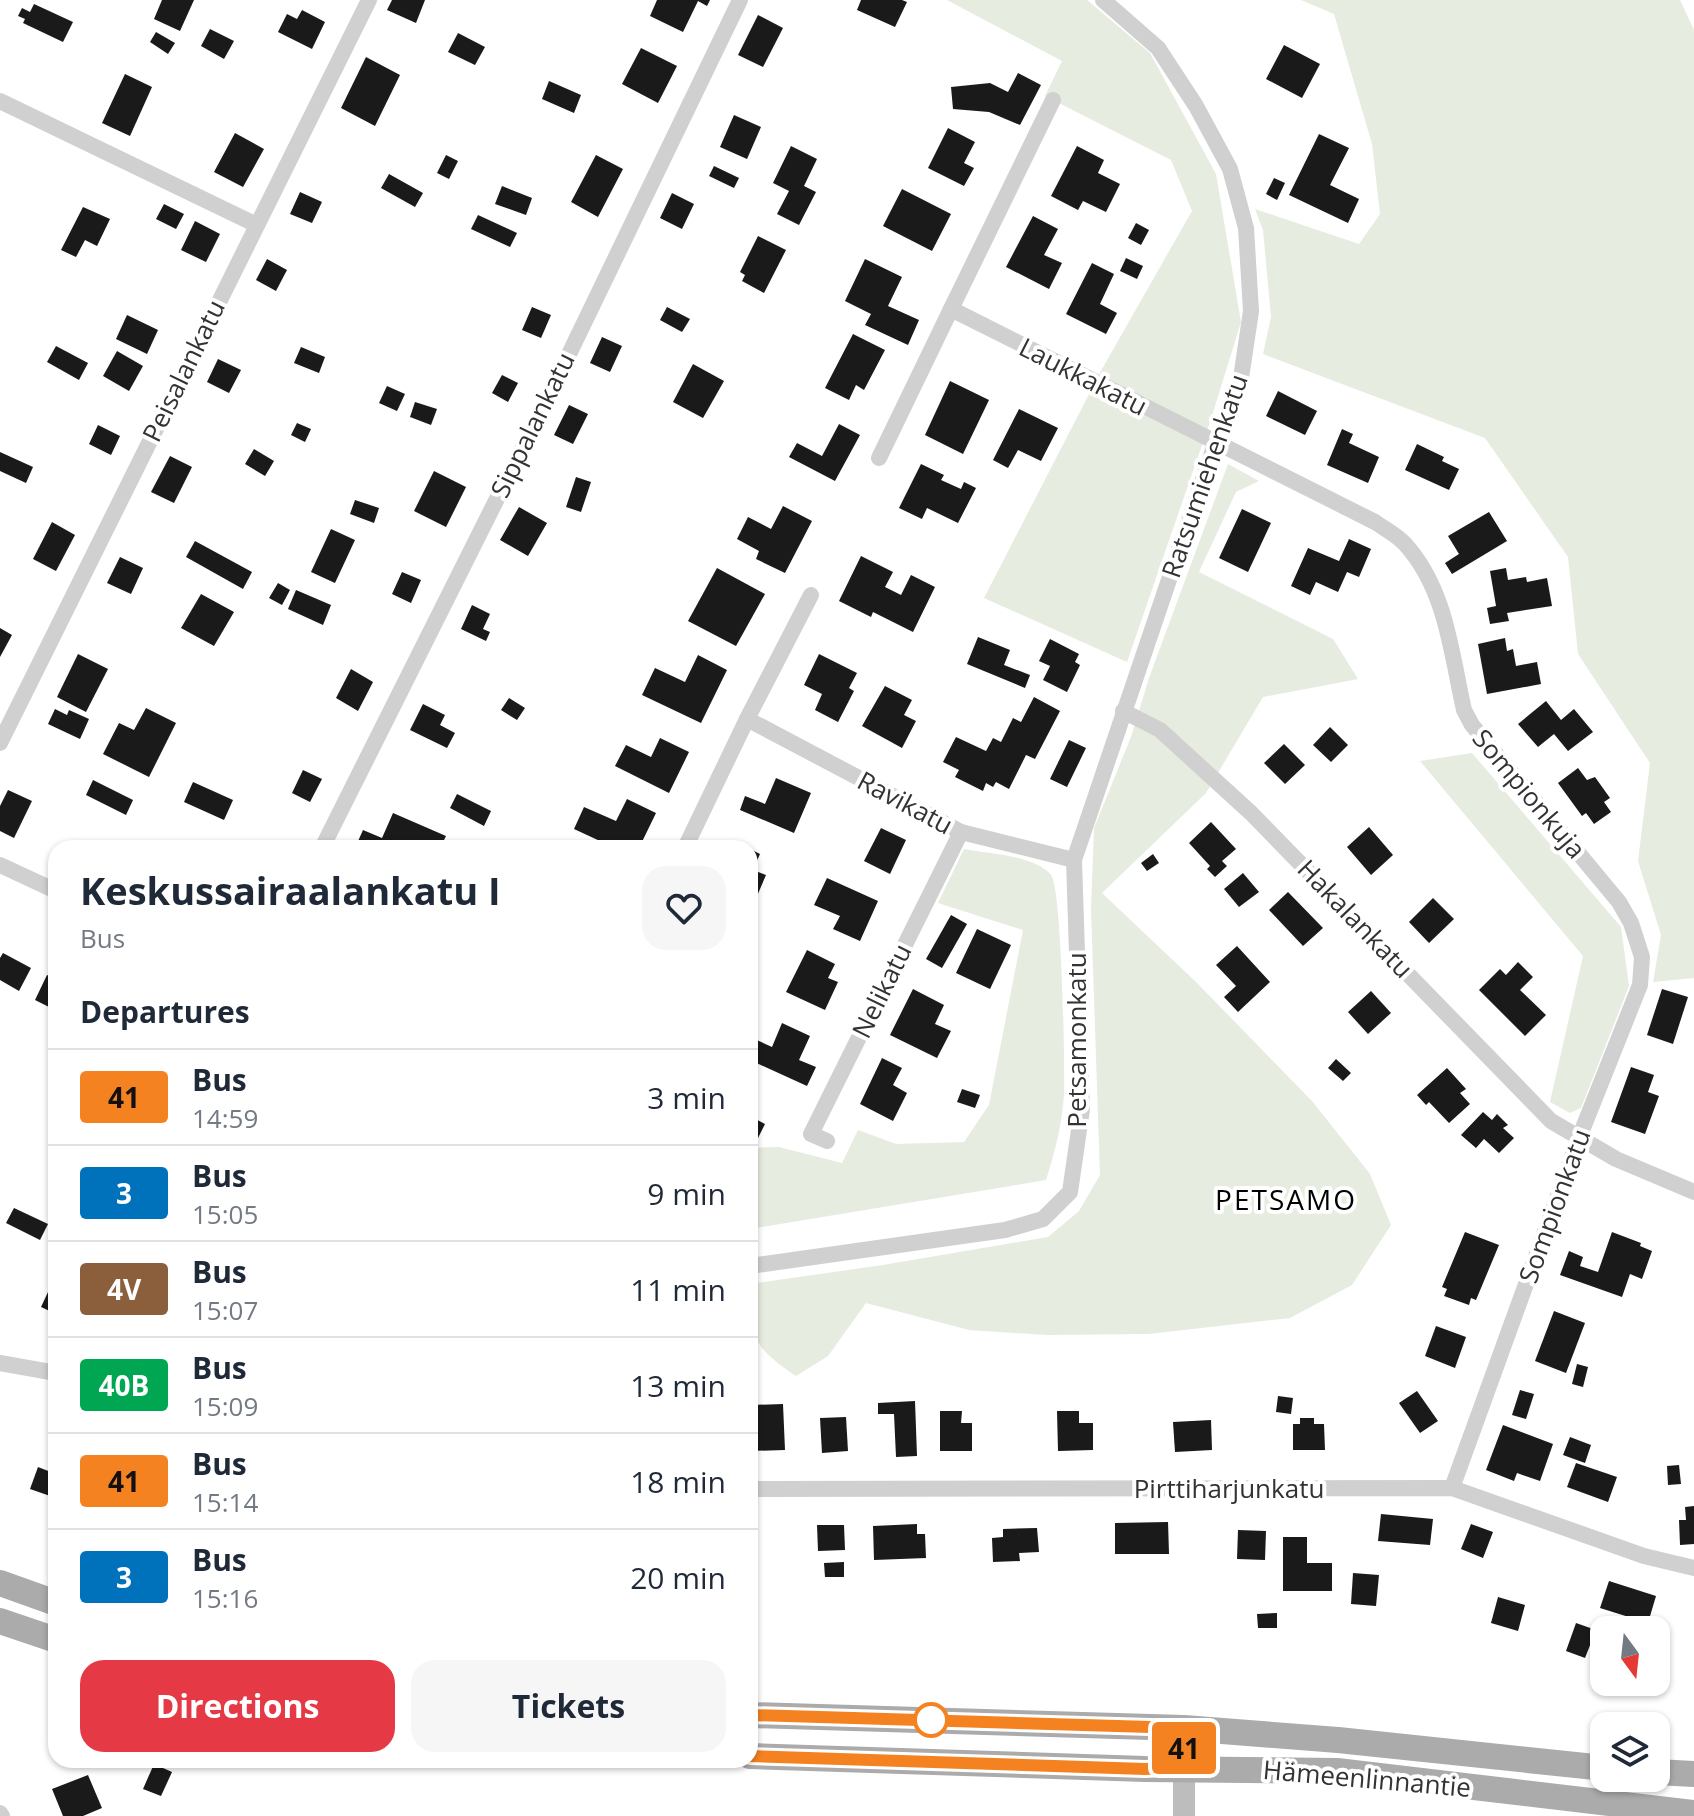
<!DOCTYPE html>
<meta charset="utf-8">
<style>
:root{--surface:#fff;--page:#f6f6f7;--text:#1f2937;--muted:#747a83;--line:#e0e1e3;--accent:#e63946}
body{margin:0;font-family:"Open Sans",sans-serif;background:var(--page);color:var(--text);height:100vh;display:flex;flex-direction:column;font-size:30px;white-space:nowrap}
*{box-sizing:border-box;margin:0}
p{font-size:26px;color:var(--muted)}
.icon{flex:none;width:44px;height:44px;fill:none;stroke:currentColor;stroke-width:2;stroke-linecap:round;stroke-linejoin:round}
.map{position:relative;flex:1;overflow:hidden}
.details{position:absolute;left:48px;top:840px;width:710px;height:928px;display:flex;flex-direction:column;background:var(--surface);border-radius:24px;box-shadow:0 2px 6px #0004}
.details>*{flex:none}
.badge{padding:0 16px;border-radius:6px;font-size:28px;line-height:52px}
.needle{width:52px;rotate:165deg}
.buttons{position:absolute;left:1590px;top:1616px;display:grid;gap:16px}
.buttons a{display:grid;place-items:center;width:80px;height:80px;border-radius:16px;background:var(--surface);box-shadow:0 2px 6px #0004;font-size:40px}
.map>.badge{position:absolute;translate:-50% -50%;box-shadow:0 0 0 4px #fff}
h2{padding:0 32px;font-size:30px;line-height:72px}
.round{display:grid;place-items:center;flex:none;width:84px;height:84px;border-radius:24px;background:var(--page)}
.overview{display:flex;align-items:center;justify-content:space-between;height:136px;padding:0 32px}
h1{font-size:38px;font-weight:700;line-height:60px}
.action{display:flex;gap:16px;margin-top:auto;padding:16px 32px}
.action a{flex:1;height:92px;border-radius:24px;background:var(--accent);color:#fff;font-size:32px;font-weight:700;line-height:92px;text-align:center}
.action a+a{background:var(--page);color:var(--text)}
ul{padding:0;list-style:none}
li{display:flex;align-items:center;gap:24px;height:96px;padding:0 32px;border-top:2px solid var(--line)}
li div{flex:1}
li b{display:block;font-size:30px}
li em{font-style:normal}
li .badge{min-width:88px;font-weight:700;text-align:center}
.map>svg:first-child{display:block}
</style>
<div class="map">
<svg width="1694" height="1816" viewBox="0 0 1694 1816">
<rect width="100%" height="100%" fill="#fff"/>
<g fill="#e6ecdf">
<polygon points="947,0 1087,0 1150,53 1216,174 1241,322 1211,419 1127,662 984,598 1102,369 1192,211 1171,160 1045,96 1062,61"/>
<polygon points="1301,0 1680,0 1694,30 1694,978 1653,982 1661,935 1638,861 1650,763 1578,654 1568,557 1485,438 1263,354 1271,317 1263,230 1255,209 1359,244 1380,214 1372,144 1334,14"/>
<path d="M1228 464 1259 481 1236 492 1199 572 1333 639 1358 679 1263 697 1206 793 1102 893 1196 982 1312 1101 1370 1174 1391 1225 1352 1285 1290 1318 1148 1334 1047 1335 969 1330 866 1303 828 1356 796 1376C751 1346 750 1336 750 1284L883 1265 1048 1237 1079 1211 1100 1175 1091 909 1094 828 1131 737 1149 678Z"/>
<polygon points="1472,753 1621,927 1629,986 1581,1108 1570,1113 1550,1102 1583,956 1420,761"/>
<path d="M964 849C989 854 1035 855 1051 875 1062 888 1065 1067 1064 1095 1062 1124 1055 1152 1046 1180L750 1229V1148L779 1147 842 1163 858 1130 896 1144 964 1142 989 1105 1023 930 938 903Z"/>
</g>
<g fill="#1a1a1a">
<polygon points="162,0 194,0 180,31 154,19"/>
<polygon points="392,0 425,0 416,23 387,10"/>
<polygon points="657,0 710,0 707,6 698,1 683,32 650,16"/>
<polygon points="861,0 902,0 907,2 895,27 857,10"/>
<polygon points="34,4 73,22 63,42 23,23 25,19 18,16 22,8 30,12"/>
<polygon points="302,10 325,22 312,49 278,32 287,14 297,19"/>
<polygon points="758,15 783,28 763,67 738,55"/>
<polygon points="210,29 234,41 224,59 201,46"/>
<polygon points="156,32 175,43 168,54 150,42"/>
<polygon points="458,33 485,47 475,65 448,52"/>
<polygon points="1284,45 1320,64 1302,98 1266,79"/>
<polygon points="641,48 677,66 658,103 622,84"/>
<polygon points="366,57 400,75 375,126 341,108"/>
<polygon points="1018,73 1041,85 1020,125 989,112 953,109 951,87 990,83 1008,92"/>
<polygon points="125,74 152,87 130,136 102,123"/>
<polygon points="549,81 581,95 574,113 542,99"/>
<polygon points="734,115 761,127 747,159 720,147"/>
<polygon points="948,128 975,142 964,163 974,168 964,186 928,168"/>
<polygon points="235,133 264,149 243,187 214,172"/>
<polygon points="1319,134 1349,148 1330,185 1359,199 1348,223 1289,195"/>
<polygon points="791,146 817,159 804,186 816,192 799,225 777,214 789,191 773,183"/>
<polygon points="1077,146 1104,160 1098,173 1120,184 1106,212 1083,201 1078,210 1051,196"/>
<polygon points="446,155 458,161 449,179 437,173"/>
<polygon points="596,155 623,169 598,217 571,202"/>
<polygon points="714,166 739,178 734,188 709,176"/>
<polygon points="389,174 423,193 415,207 381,188"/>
<polygon points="1274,178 1285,183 1277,200 1266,194"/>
<polygon points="502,186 532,198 526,215 495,204"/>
<polygon points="902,189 951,214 932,251 883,226"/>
<polygon points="300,192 322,202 312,223 290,214"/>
<polygon points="672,193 694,204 682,229 660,218"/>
<polygon points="164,204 184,214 176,229 156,219"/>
<polygon points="83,207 110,219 97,246 85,240 76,257 61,250"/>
<polygon points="478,215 517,233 510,247 471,229"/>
<polygon points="1033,216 1058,229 1044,255 1062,263 1049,289 1006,267"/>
<polygon points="195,221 220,234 206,262 181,250"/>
<polygon points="1136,223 1149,230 1141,245 1128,238"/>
<polygon points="758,236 786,250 764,293 742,281 745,275 740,272"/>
<polygon points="1126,258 1143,266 1137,279 1120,271"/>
<polygon points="267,259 287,270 276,291 256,280"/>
<polygon points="865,259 902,277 888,306 919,320 908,345 865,325 871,314 845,301"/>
<polygon points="1092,263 1114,274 1100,304 1117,313 1106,334 1066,314"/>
<polygon points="532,307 551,315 541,338 522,330"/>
<polygon points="667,307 690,319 682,332 660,320"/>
<polygon points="127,315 158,330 147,354 116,339"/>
<polygon points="853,334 885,350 864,390 856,385 849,400 825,388"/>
<polygon points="602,337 622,346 610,372 590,363"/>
<polygon points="56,346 88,363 79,380 47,362"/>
<polygon points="301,347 325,357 319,373 294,363"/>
<polygon points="117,351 143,366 129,391 103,376"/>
<polygon points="218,359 241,370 229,393 207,382"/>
<polygon points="693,364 724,381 703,418 673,402"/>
<polygon points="502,375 518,383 508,402 492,393"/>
<polygon points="950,381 989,400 963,454 925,435"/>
<polygon points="387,386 405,394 397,411 379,403"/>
<polygon points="1278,391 1317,411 1305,435 1266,416"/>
<polygon points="415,402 437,409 431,425 410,417"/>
<polygon points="569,405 588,414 573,444 554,435"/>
<polygon points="1019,409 1058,428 1041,461 1018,450 1008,468 993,460"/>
<polygon points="297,423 311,429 305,442 291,435"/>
<polygon points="839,424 860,435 835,481 789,457 797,443 822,456"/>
<polygon points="98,425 120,436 111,455 89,444"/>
<polygon points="1342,429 1353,434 1349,443 1379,457 1368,483 1327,465"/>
<polygon points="1417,444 1444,457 1442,461 1459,469 1449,490 1405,470"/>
<polygon points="254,449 274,461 265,476 245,464"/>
<polygon points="0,452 33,467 26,483 0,471"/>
<polygon points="170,456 192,467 174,503 151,492"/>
<polygon points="921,464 944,475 941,480 961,489 964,482 976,488 958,523 927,508 922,519 899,508"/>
<polygon points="434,471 466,487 446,527 414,511"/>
<polygon points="576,477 591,482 581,512 566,507"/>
<polygon points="355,500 379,508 374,523 350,514"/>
<polygon points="783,506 812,521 785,573 756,559 759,551 737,539 748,517 771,529"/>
<polygon points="519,507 547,523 528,556 500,540"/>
<polygon points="1242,509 1271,523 1248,572 1219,558"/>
<polygon points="1489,512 1507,541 1452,574 1445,563 1459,554 1448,536"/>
<polygon points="52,522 75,535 56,571 33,559"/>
<polygon points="331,529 355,540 335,583 311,572"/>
<polygon points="1349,539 1371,549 1359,577 1347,572 1338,592 1316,582 1310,595 1291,586 1308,548 1339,561"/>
<polygon points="195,541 252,572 243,589 186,557"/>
<polygon points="861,556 893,572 885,587 901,595 911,575 935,587 913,632 873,612 871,617 839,601"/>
<polygon points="120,557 143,568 131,594 107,583"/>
<polygon points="717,568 765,594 736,646 688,621"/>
<polygon points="1506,568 1508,580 1526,577 1527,582 1547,578 1552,606 1507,613 1509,621 1490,624 1487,608 1496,606 1490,571"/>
<polygon points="402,572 421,580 411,603 392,594"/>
<polygon points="278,583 290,590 282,605 269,598"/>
<polygon points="296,590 331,605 323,625 288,609"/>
<polygon points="201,594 234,612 214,646 181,628"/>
<polygon points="472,605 490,614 483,629 490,632 486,641 461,629"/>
<polygon points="0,628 12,635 0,657"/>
<polygon points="978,637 1010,650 1004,665 1030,675 1025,688 967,664"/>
<polygon points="1505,638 1507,651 1513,649 1516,666 1537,662 1541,684 1487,694 1478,644"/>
<polygon points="1050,639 1079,654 1075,662 1080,665 1067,692 1043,680 1050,666 1039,661"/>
<polygon points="78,654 108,669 86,712 57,697"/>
<polygon points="819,654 857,673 849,688 854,691 838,722 815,710 822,694 804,685"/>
<polygon points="698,655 727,670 701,723 642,695 655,668 685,682"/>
<polygon points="351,669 373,682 358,711 336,698"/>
<polygon points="885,686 912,700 904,715 916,721 902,748 862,726"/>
<polygon points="1034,697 1060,711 1035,759 1026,755 1009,789 996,782 993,787 986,783 983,791 955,777 959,770 943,762 956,737 986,751 993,738 1001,742 1013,718 1021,722"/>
<polygon points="509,698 525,708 517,720 501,710"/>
<polygon points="1546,701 1561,720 1574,709 1593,732 1568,751 1554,734 1538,747 1518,724"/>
<polygon points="423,704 445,715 440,725 455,733 447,748 410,730"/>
<polygon points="146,708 176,723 149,777 103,754 119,723 134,730"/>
<polygon points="55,709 67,715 69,710 89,719 80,739 48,724"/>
<polygon points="1330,727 1348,745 1331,762 1313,745"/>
<polygon points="660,738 689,752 669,793 615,766 626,745 651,757"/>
<polygon points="1069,740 1086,748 1067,787 1050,779"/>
<polygon points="1284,744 1305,765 1285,784 1264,763"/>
<polygon points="1578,768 1587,780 1595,777 1610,798 1604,802 1611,812 1594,824 1586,813 1582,816 1558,783"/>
<polygon points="303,770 322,779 310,802 292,793"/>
<polygon points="776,778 811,793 794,833 740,810 745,796 765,804"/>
<polygon points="93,780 133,800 126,815 86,795"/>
<polygon points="193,782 233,800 224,820 184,802"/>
<polygon points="8,790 32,801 14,838 0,831 0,806"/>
<polygon points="457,794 491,811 484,826 450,808"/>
<polygon points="627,799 656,813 639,848 615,848 574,829 584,807 616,821"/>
<polygon points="393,813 446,836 440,848 355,848 363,830 382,838"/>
<polygon points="1211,822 1236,849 1222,861 1227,866 1215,877 1207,869 1210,866 1189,843"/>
<polygon points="1369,827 1393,855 1371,875 1347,847"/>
<polygon points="881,828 906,840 890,874 864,861"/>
<polygon points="750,849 760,854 753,870 766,875 757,896 750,892"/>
<polygon points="1153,854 1159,863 1147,871 1141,863"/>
<polygon points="1243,873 1259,892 1239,907 1224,889"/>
<polygon points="827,878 878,901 860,941 833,929 840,916 814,905"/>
<polygon points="1288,892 1323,928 1303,946 1269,910"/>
<polygon points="1433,898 1454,919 1429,943 1409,922"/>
<polygon points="951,915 967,924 942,968 926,959"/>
<polygon points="977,929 1011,945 990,989 956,973"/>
<polygon points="1237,946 1270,982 1238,1012 1224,997 1236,986 1216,965"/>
<polygon points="807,950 835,964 828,978 838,982 825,1010 786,992"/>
<polygon points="3,953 31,968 19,991 0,980 0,958"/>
<polygon points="1518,962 1533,977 1520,990 1546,1015 1525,1036 1479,990 1500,969 1506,975"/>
<polygon points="47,975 56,979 56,997 51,1008 35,1000"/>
<polygon points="913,989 944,1005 935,1024 951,1031 937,1058 890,1035"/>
<polygon points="1662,989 1688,997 1673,1044 1647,1035"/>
<polygon points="1371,991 1391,1013 1368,1034 1348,1012"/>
<polygon points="782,1023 810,1036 799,1060 816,1067 807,1086 750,1060 750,1037 772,1047"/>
<polygon points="882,1058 902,1068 893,1085 907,1093 893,1121 860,1104"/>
<polygon points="1336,1059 1351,1073 1343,1081 1328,1068"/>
<polygon points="1631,1067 1654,1075 1648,1092 1659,1096 1645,1134 1611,1122"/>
<polygon points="1447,1068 1466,1089 1460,1093 1470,1104 1449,1123 1429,1102 1426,1105 1417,1095"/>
<polygon points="962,1089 980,1095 975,1108 957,1102"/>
<polygon points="1483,1112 1492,1120 1497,1114 1508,1125 1503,1128 1514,1138 1499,1153 1484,1139 1476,1148 1461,1135"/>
<polygon points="750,1116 765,1124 753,1148 750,1147"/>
<polygon points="14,1208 48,1224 40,1240 6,1223"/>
<polygon points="1465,1232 1499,1245 1476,1300 1471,1298 1469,1305 1444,1296 1447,1289 1442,1287"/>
<polygon points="1612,1232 1641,1243 1640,1246 1652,1251 1642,1279 1630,1274 1622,1297 1560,1275 1569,1251 1583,1257 1580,1266 1598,1272"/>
<polygon points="56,1275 56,1314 41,1307"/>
<polygon points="1554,1311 1585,1323 1566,1373 1535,1361"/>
<polygon points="1436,1326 1466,1337 1455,1368 1425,1356"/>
<polygon points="1577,1364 1588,1367 1583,1387 1572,1384"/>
<polygon points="1520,1390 1534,1394 1526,1419 1512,1415"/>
<polygon points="1417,1391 1438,1421 1420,1433 1399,1403"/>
<polygon points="1278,1396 1293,1398 1291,1414 1276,1412"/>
<polygon points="915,1401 917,1456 896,1457 894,1414 878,1414 878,1403"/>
<polygon points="783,1404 785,1450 750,1451 750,1405"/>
<polygon points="940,1411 962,1411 961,1423 972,1423 972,1451 940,1451"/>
<polygon points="1057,1411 1079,1411 1079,1423 1093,1423 1093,1450 1058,1451"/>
<polygon points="846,1417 848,1451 822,1453 820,1418"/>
<polygon points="1300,1418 1314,1418 1314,1424 1324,1424 1325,1450 1293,1450 1293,1424 1300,1424"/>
<polygon points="1211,1420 1212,1450 1175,1452 1173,1422"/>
<polygon points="1503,1425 1553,1444 1540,1481 1517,1473 1514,1481 1486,1470"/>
<polygon points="1570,1437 1591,1445 1585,1463 1563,1455"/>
<polygon points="1576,1463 1617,1477 1608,1502 1567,1487"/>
<polygon points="1679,1465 1681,1484 1668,1485 1667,1466"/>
<polygon points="38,1467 56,1474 56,1498 30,1489"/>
<polygon points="1694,1506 1694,1544 1680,1545 1679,1520 1686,1520 1685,1507"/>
<polygon points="1381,1514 1433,1519 1430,1545 1378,1541"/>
<polygon points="1168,1522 1169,1554 1115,1554 1115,1523"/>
<polygon points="917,1524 917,1534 925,1534 926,1558 874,1560 873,1526"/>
<polygon points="1471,1524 1493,1532 1483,1558 1461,1549"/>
<polygon points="817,1525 844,1525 845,1550 818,1551"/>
<polygon points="1037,1528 1039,1552 1019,1553 1020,1561 993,1562 992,1538 1003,1537 1003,1529"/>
<polygon points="1238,1530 1266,1531 1265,1560 1237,1559"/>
<polygon points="1283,1537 1307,1537 1307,1563 1332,1563 1332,1591 1283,1591"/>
<polygon points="844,1562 844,1577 825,1577 824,1563"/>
<polygon points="1353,1573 1379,1575 1376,1606 1351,1604"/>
<polygon points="1609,1581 1656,1596 1648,1623 1600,1608"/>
<polygon points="1498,1597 1525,1605 1518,1631 1491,1623"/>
<polygon points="1277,1613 1277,1628 1258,1628 1257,1614"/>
<polygon points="1576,1623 1596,1630 1585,1658 1566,1651"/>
<polygon points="154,1764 172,1772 161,1796 143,1789"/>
<polygon points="88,1775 102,1808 83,1816 63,1816 52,1789"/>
</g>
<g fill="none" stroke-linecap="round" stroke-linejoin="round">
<g stroke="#d0d0d0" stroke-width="16">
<polyline points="0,101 257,225"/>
<polyline points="951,309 1053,100"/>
<path d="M879 458 951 309 1375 522C1385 529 1397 535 1405 544 1446 589 1451 652 1464 710L1472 725 1619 902 1631 923 1642 957 1640 985 1579 1138 1452 1488"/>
<polyline points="1123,711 1160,730 1251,813 1551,1121 1616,1159 1694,1192"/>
<polyline points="747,719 961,832 1074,860"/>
<polyline points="0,743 369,0"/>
<polyline points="322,848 557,379 740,0"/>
<polyline points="685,848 747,719 811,595"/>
<polyline points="0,865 56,891"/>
<polyline points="827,1141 811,1134 961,832"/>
<polyline points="750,1266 1005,1230 1043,1219 1070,1192 1082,1109 1074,860 1215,444 1241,378 1251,311 1246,228 1230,169 1196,106 1158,48 1103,0"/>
<polyline points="0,1363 56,1373"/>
<polyline points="750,1489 1452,1488 1644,1556 1694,1568"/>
<polyline points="0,1813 2,1816"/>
</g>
<polyline stroke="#bdbdbd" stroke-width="22" points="1184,1816 1184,1728"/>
<g stroke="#ababab" stroke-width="26">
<polyline points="0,1583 56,1603"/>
<polyline points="0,1621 56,1640"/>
<polyline points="750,1715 1184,1728 1338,1740 1604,1768"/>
<polyline points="750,1756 1145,1769 1337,1771 1694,1813"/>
<polyline points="1656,1772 1694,1774"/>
</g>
</g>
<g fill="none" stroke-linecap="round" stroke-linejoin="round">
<g stroke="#fff" stroke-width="18">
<polyline id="line" points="750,1715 1184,1728 1183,1767 1145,1769 750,1756"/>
</g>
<use href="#line" stroke="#f58220" stroke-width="12"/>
</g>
<circle fill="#fff" stroke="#f58220" stroke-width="4" cx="931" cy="1720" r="16"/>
<g text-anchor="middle" stroke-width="8" stroke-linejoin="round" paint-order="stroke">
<g font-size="26" fill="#333" stroke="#fff">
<text transform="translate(184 371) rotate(-64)" y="9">Peisalankatu</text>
<text transform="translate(1083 377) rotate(27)" y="9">Laukkakatu</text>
<text transform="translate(533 425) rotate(-64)" y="9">Sippalankatu</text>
<text transform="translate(1205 476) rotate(-71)" y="9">Ratsumiehenkatu</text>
<text transform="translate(1529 794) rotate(50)" y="9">Sompionkuja</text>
<text transform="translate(905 803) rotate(28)" y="9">Ravikatu</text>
<text transform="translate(1355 919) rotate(46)" y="9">Hakalankatu</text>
<text transform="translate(882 991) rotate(-64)" y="9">Nelikatu</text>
<text transform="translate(1077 1040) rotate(-90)" y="9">Petsamonkatu</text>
<text transform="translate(1555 1206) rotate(-70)" y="9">Sompionkatu</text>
<text x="1229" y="1498">Pirttiharjunkatu</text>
<text transform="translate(1367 1779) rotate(5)" y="9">Hämeenlinnantie</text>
</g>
<g font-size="28" letter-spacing="2" fill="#000" stroke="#fff">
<text x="1286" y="1210">PETSAMO</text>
</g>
</g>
</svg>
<div class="buttons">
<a><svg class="needle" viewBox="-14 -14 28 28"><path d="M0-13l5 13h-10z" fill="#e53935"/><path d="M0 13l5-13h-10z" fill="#747a83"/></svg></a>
<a><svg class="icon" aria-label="layers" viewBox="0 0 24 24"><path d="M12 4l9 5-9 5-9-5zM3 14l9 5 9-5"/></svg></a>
</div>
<b class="badge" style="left:1184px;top:1748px;background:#f58220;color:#111">41</b>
<section class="details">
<div class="overview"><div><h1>Keskussairaalankatu I</h1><p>Bus</p></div><a class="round"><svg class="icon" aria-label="heart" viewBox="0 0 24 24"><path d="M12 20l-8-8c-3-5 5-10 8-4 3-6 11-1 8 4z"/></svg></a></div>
<h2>Departures</h2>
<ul>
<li><span class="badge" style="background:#f58220;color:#111">41</span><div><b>Bus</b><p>14:59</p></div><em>3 min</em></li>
<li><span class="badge" style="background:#0072bc;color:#fff">3</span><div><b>Bus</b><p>15:05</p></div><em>9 min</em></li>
<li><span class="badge" style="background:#8b5e3c;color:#fff">4V</span><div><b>Bus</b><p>15:07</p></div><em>11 min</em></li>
<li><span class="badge" style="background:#00a651;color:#fff">40B</span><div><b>Bus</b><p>15:09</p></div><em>13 min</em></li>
<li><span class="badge" style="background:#f58220;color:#111">41</span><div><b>Bus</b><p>15:14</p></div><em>18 min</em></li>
<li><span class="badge" style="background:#0072bc;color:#fff">3</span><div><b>Bus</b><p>15:16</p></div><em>20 min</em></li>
</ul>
<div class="action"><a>Directions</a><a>Tickets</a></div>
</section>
</div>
